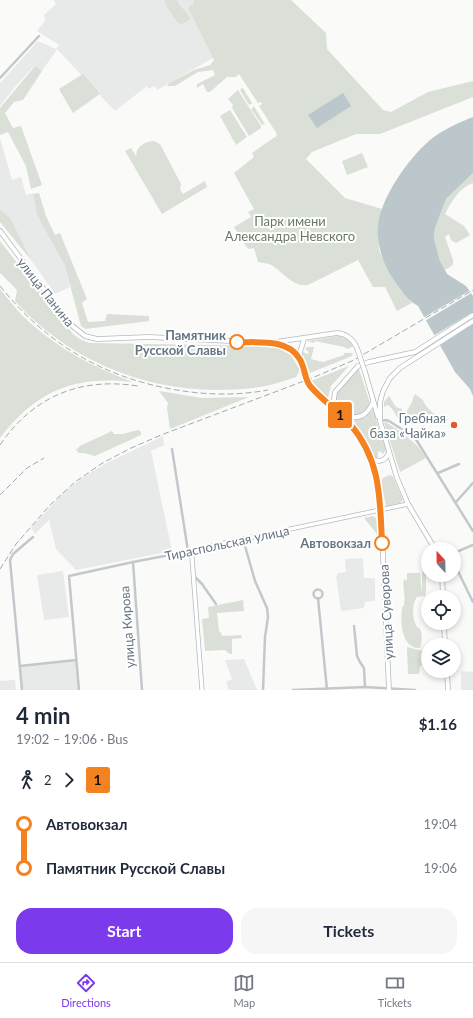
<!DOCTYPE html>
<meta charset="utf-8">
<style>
:root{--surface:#fff;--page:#f6f6f7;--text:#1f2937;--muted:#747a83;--line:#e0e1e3;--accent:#7c3aed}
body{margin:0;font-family:Lato,sans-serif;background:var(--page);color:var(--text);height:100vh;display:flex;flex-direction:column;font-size:15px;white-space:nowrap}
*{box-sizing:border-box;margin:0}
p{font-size:13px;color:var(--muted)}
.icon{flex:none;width:22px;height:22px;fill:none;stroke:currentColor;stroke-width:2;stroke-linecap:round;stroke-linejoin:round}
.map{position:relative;height:690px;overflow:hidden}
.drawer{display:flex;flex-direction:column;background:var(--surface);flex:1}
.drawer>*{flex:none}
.badge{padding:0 8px;border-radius:3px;font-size:14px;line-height:26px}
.needle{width:26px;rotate:338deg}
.buttons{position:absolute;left:421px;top:542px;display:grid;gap:8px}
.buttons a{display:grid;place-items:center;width:40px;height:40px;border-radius:50%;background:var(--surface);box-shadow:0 2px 6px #0003;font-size:20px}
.map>.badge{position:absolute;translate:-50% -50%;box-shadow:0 0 0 2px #fff}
.legs{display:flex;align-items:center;gap:6px;height:44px;padding:0 16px;font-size:13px}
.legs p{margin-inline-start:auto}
.summary{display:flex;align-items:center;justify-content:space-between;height:68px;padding:0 16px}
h1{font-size:22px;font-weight:700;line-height:30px}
.action{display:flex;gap:8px;margin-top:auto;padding:8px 16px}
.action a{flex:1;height:46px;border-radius:16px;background:var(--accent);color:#fff;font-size:16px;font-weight:700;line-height:46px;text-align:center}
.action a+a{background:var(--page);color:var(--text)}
ul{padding:0 16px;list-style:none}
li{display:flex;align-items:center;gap:14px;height:44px;font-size:15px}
li i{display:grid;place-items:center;width:6px;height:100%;margin:0 5px;background:currentColor}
li i::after{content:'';width:10px;height:10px;margin:-5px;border:3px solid;border-radius:50%;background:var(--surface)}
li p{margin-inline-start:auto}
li:first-child i{background:linear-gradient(#0000 50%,currentColor 0)}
li:last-child i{background:linear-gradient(currentColor 50%,#0000 0)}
.dock{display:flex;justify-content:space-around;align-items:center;height:56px;border-top:1px solid var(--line);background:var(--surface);font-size:11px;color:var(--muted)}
.dock a{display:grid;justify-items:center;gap:2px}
.dock .selected{color:var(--accent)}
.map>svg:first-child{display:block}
</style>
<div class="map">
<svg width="473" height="690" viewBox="0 0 473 690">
<rect width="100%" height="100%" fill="#fafaf8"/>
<g fill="#e8e9e9">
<polygon points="54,0 193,0 194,3 188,8 213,58 157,90 154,86 149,89 147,86 115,111 57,49 42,71 34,66 15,87 0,106 0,83 38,41 56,49 59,45 37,31 45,21 44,15 56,4"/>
<polygon points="0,138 12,180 21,177 26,195 33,193 37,215 65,266 70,287 55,294 31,260 11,219 0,209"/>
<polygon points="163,436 164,445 151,451 172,551 76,570 56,549 49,520 35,534 31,528 62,494 82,478 105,464"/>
<polygon points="363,558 364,578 375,578 375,601 365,602 364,608 341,611 336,577 338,573 346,572 345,559"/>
<polygon points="63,571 69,617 44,620 37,575"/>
<polygon points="244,659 257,690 229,690 226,682 232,679 225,660"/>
<polygon points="76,660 79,690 22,690 20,666"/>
<polygon points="461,671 473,672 473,690 461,690"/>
<polygon points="15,680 16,690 0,690 0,681"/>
</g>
<g fill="#dadfd7">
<path d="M164 0H177C180 8 187 11 190 19L183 24 178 23 167 7Z"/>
<path d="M193 0H291L326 33 327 49 383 110 391 112 428 92 473 81V97L380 134H356L312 152 306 159 345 198 382 209 378 228 379 250 386 266 400 290 412 303 397 311 385 287H373L358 260 308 285C293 287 285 274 273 266 269 263 263 263 258 262L254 248 249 249 245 245 234 227 251 217 248 212 254 209 234 173 254 157 252 153 275 137H276L277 134 259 106 262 104 261 102 258 103 239 74 236 77H227L210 92H207L203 84 197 88V84L215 75 213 70 198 72 175 86H167L169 83 194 70 210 65 214 60 188 8 194 3Z"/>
<polygon points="35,66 42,71 23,100 14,102 5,113 13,128 21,126 42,185 31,189 26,166 8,132 0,135 0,108"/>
<polygon points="83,74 100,94 73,113 59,89"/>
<polygon points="242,88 243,88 266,126 264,124 262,125 251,109 254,107 252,103 249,105 240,90"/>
<polygon points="238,90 261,126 261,128 249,136 232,108 233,105 228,99"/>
<polygon points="230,110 247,137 236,145 220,116"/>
<path d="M154 141 160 144 181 184 180 189 183 194 205 181 207 187 162 214 125 151 131 148 136 156C137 146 144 142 154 141Z"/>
<polygon points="362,153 368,167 347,175 342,161"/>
<path d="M473 173V183C459 188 451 202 445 214L464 226 470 235 456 243 451 240 449 234 445 237 453 260V265L445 270 440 261 434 239 435 228 446 199Z"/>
<polygon points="39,193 46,216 55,235 60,233 87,299 82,303 88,322 105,321 107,314 149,316 149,321 85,329 81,326 65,266 37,215 33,194"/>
<polygon points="0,209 11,219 31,260 0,222"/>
<path d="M0 241 73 334 80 339 89 343 274 346 291 355 300 370 296 377C287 380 278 383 270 385 252 389 233 390 215 390 139 389 66 358 15 301L17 290 0 273Z"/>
<path d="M0 289C9 300 18 312 29 322 59 349 95 368 133 382 74 375 36 391 0 438Z"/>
<polygon points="338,336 349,340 353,346 348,349 344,347 315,341 314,343 307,341"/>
<polygon points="307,347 314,347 311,359 323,362 344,355 344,353 353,353 352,356 310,373 302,352 308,354 309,352 305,349"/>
<polygon points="356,363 349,366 331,386 328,398 314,388 311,381"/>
<path d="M358 369H359L370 403C366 420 340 420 336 404 335 401 336 397 336 394Z"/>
<polygon points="159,391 202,398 249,397 170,429 167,408 168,403"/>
<path d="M415 394 423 400C425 408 437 415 442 422L441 425C437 424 431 421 427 422 421 422 417 427 411 421L407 423C403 414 407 411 411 404 413 400 413 397 415 394Z"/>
<polygon points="389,396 396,407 402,409 402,412 400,415 402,421 400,423 393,410 388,405 384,407 384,402"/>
<polygon points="373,410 386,450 383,454 380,451 378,452 378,457 376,458 373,456 365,440 353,422 355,420 365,417"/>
<path d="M386 422C401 432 417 442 426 458L400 472 386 429 384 423Z"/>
<polygon points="138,430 141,432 141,435 95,456 84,453 79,453 76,450 80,446 112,431 114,434 123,434"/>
<polygon points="390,475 393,477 403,500 400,503 386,506 381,481 383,478"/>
<polygon points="373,516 377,519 377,534 364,518"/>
<path d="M423 572H426V592L425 596 417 597C412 603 412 618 416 625 417 628 418 627 420 629 423 634 422 643 420 648 402 649 400 623 402 610 402 605 403 609 404 604 406 596 402 587 404 579L407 581V573H420L422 593V573Z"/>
<polygon points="243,600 244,611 217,613 219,631 221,633 222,636 241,635 242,638 232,639 232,654 230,654 225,650 205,651 202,619 209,618 208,607"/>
<polygon points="407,647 423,651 424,665 420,666 419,674 408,674"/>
</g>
<g fill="#bbc7cb">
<polygon points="343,93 351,106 317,128 308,115"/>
<path d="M473 117V173L446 199 435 228 434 239 440 261 445 270 447 274 466 286 473 296V396L470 389 455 372 418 306C405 299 398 286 390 274 382 260 377 244 378 228 379 199 409 158 430 140 442 130 458 123 473 117Z"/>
</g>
<g fill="#fafaf8">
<polygon points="471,290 473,292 425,321 423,318"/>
<polygon points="473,312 473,324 439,346 433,336"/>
</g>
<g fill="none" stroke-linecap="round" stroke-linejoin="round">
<g stroke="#b3babf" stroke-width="5">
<polyline id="secondary" points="202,690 192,558 192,555 197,550 220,544 408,504"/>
</g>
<g stroke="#b5babe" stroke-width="5.5">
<g id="primary">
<path d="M0 231 70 324 85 336 97 339 149 337 269 343 337 333C347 334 353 339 357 348"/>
<path d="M276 344C290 346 299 354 303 368"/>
<path d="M300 358C299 350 303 346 304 338"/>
<polyline points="365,372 378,417"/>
<path d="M308 382 311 387C324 399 339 411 351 425 371 450 378 478 381 510L389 690"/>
<polyline points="336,411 334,399 335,392 358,366 369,362 415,352 473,315"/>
<path d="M343 417C359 418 366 418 373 402"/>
<path d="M371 457C378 464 385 461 389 453"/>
<polyline points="435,549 408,504 397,478 380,421 380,402 383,391 390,378 400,368 473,321"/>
<polyline points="442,575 443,597"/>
<polyline points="444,623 445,645"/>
<polyline points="447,671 448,690"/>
</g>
</g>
<g stroke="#c3c8cc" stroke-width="2.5">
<polyline points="0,78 39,36"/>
<polyline points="380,421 386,420 389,421 414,437 417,441 473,531"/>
<polyline points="172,449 188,551"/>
<polyline points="438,473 459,464"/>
<polyline points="456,502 473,483"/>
<polyline points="243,539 255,581 267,608 268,617 265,637 263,690"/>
<polyline points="454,553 473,545"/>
<polyline points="133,562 142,690"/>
<polyline points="454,563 473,602"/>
<polyline points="193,575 202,584 216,604"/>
<circle cx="318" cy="594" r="4.5"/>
<polyline points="318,598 327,690"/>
<polyline points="354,626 357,656 360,662 364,668 365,687"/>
<polyline points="20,666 76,660"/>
<polyline points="22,690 10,560 13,554 33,537"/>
<polyline points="79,690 69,576 133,562 196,550"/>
<polyline points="293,690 365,687 415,690"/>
</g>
<use href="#secondary" stroke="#fff" stroke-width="3.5"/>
<use href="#primary" stroke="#fff" stroke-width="4"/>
<g stroke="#a2aab0" stroke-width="1" stroke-dasharray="6 3" stroke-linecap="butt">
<path d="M0 286C45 342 100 376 171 389 203 395 236 396 268 390"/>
<path d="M0 445C33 396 81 377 138 386"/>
<polyline points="0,495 27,468 44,458"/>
<polyline points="0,569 16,544 50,505 75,482 101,464 129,449 161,435 312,378 354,360 473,290"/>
</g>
<g stroke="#b5babe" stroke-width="5.5" stroke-linecap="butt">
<g id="primary-bridge">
<polyline points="357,348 365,372"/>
<polyline points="303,368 308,382"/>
</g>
</g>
<use href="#primary-bridge" stroke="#fff" stroke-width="4"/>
</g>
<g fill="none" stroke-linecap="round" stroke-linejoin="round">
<g stroke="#fff" stroke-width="9">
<path id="line-1" d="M237 342C256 343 287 338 299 358 305 366 304 378 310 386 322 400 338 411 350 424 381 460 380 499 382 543"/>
</g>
<use href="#line-1" stroke="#f58220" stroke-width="6"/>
</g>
<g fill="#fff" stroke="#f58220" stroke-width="2">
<circle cx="237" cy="342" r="7"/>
<circle cx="382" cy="543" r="7"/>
</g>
<circle fill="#e4572e" stroke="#fff" stroke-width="1.5" cx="454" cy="425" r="4"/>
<g text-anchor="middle" stroke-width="4" stroke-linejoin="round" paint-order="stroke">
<g font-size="13" fill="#687a64" stroke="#fff">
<text x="290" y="226">Парк имени<tspan x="290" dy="15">Александра Невского</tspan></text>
</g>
<g font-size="13" fill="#657683" stroke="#fff">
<text transform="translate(46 292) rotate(52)" y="5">улица Панина</text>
<text transform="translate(227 543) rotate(-12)" y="5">Тираспольская улица</text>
<text transform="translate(386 612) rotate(-93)" y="5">улица Суворова</text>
<text transform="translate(127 627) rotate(-94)" y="5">улица Кирова</text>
</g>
<g font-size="13" font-weight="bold" fill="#657683" stroke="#fff" text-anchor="end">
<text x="226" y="340">Памятник<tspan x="226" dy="15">Русской Славы</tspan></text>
<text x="371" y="548">Автовокзал</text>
</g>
<g font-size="13" fill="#657683" stroke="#fff" text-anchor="end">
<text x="446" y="423">Гребная<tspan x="446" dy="15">база «Чайка»</tspan></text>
</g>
</g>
</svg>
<div class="buttons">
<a><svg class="needle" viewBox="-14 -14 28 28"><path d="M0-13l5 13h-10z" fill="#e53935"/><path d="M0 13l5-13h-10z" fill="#747a83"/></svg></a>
<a><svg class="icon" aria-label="locate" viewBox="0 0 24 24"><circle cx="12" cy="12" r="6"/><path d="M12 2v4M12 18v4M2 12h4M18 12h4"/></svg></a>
<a><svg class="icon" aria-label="layers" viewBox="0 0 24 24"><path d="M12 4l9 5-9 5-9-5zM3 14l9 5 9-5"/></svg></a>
</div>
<b class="badge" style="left:340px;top:415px;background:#f58220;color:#111">1</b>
</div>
<section class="drawer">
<div class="summary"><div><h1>4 min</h1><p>19:02 – 19:06 · Bus</p></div><b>$1.16</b></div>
<div class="legs"><svg class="icon" aria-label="walk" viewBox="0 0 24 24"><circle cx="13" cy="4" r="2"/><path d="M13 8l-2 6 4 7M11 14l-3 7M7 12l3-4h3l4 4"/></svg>2<svg class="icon" aria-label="forward" viewBox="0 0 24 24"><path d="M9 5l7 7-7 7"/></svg><b class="badge" style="background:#f58220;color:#111">1</b></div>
<ul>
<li><i style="color:#f58220"></i><b>Автовокзал</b><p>19:04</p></li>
<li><i style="color:#f58220"></i><b>Памятник Русской Славы</b><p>19:06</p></li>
</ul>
<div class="action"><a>Start</a><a>Tickets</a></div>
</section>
<nav class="dock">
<a class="selected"><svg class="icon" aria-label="directions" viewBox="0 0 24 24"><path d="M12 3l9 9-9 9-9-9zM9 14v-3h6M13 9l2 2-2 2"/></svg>Directions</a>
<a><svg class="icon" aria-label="map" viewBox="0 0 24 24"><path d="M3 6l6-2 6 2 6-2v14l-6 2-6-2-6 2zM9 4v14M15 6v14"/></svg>Map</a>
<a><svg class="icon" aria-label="tickets" viewBox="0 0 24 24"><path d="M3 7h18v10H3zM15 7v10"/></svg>Tickets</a>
</nav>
